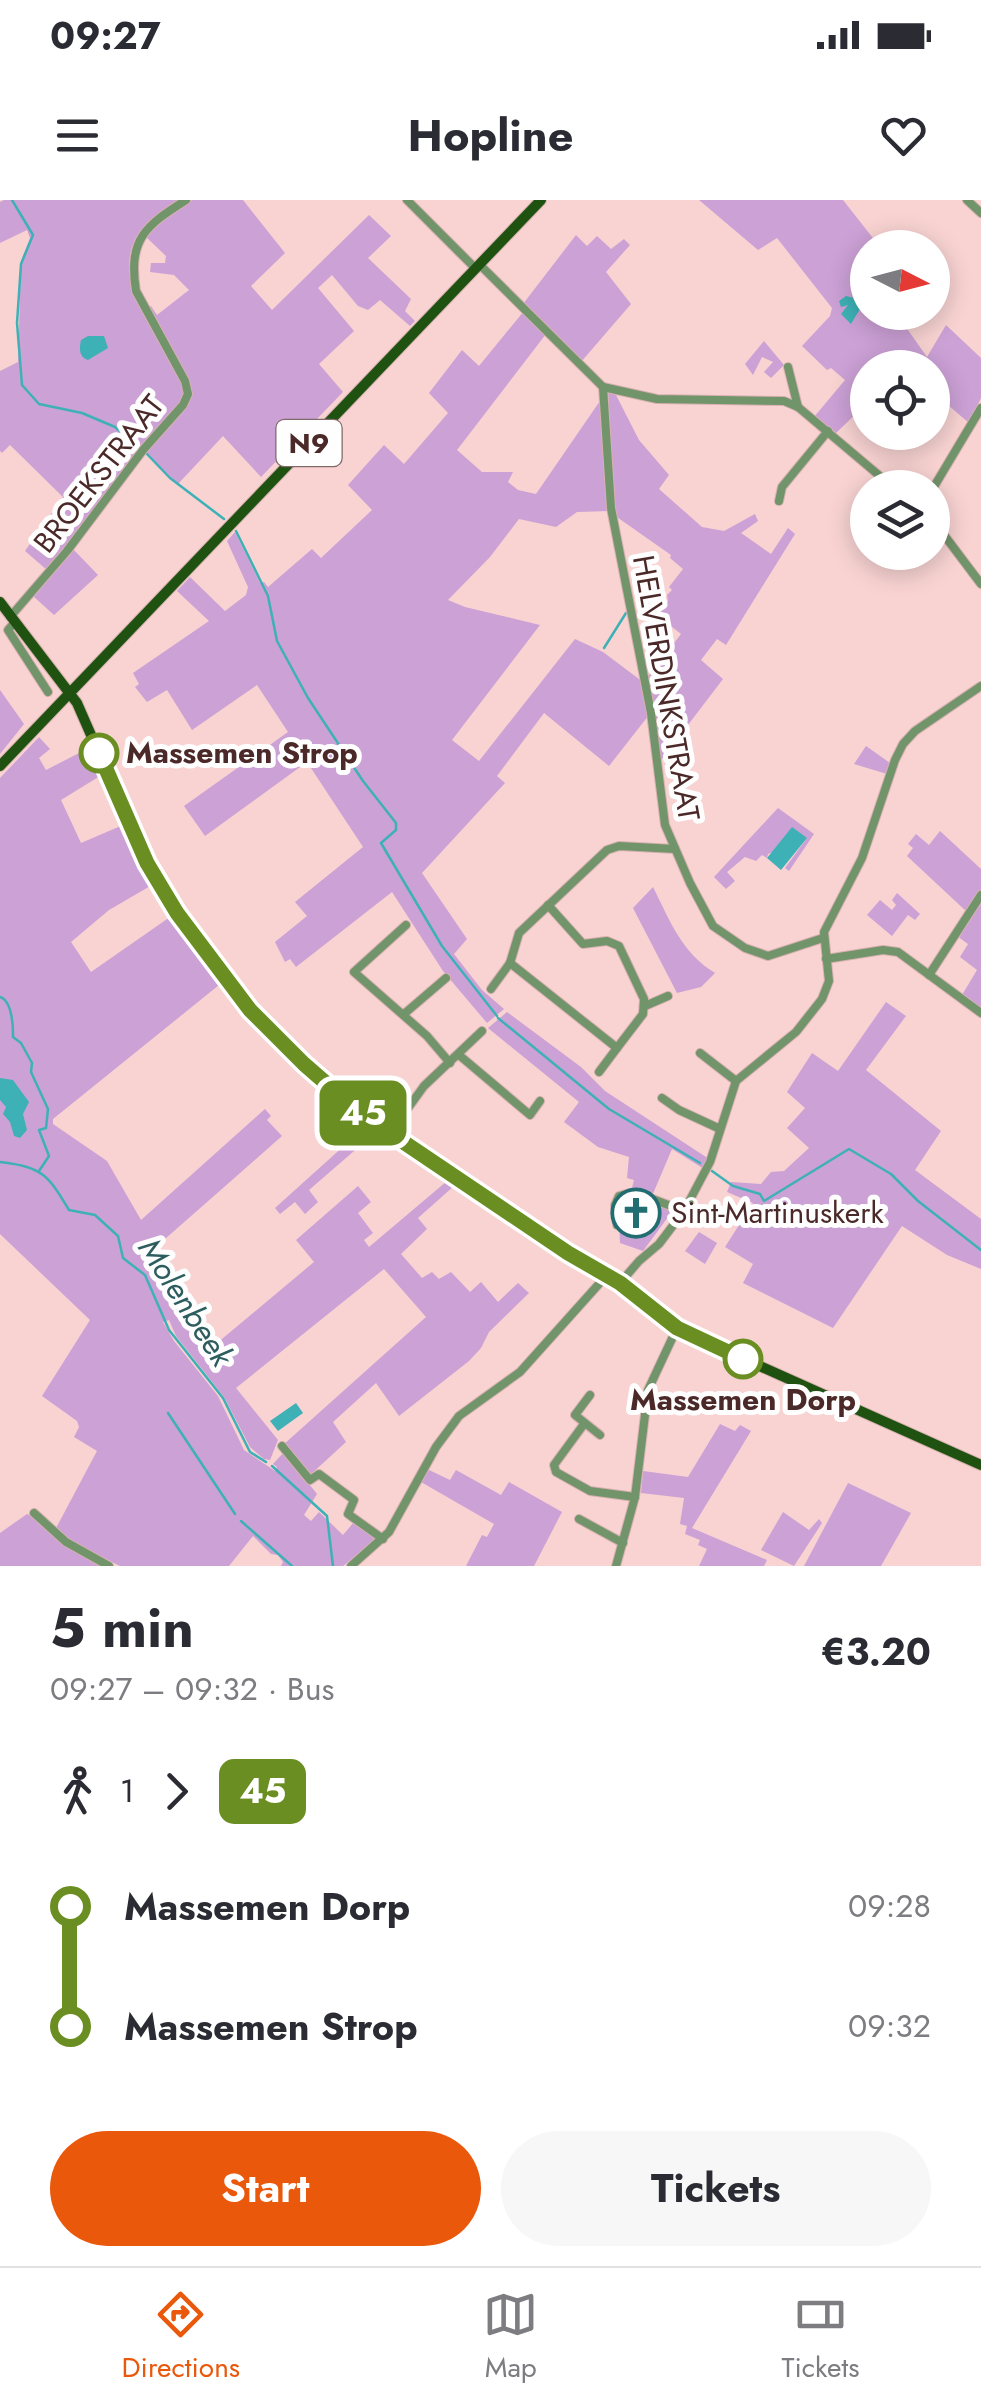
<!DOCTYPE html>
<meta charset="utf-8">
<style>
:root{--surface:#fff;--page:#f7f7f7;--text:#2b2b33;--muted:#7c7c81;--line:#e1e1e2;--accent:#ea580c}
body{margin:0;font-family:Jost,sans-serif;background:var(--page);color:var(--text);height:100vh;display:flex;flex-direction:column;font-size:38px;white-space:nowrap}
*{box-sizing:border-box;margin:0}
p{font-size:32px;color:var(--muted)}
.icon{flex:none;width:55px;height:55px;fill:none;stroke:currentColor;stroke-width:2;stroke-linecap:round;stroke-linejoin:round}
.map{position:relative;height:1366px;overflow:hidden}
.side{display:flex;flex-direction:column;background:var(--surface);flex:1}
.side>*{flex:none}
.badge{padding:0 20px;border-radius:15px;font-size:35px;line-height:65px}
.needle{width:65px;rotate:96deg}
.tools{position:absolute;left:850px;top:30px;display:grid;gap:20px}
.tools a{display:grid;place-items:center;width:100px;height:100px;border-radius:50%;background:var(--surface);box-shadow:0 5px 25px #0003;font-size:50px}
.map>.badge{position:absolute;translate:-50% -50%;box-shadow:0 0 0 5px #fff}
.legs{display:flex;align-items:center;gap:15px;height:110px;padding:0 50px;font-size:32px}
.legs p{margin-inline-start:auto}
.headline{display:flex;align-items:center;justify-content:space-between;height:170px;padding:0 50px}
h1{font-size:55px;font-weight:700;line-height:75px}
.cta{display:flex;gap:20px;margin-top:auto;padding:20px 50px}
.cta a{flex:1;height:115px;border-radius:60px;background:var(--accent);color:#fff;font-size:40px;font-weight:700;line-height:115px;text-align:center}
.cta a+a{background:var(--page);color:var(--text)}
ul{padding:0 50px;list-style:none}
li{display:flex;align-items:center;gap:35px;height:120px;font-size:38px}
li i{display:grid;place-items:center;width:15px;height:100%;margin:0 12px;background:currentColor}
li i::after{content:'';width:25px;height:25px;margin:-12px;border:8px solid;border-radius:50%;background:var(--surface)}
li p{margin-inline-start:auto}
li:first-child i{background:linear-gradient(#0000 50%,currentColor 0)}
li:last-child i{background:linear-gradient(currentColor 50%,#0000 0)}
.status{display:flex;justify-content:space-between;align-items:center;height:70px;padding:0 50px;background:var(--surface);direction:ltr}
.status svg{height:28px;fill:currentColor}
header{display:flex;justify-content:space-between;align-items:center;height:130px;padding:0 50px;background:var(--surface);font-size:45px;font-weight:700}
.dock{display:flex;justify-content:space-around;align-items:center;height:140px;border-top:2px solid var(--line);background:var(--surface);font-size:28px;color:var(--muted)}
.dock a{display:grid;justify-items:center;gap:5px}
.dock .on{color:var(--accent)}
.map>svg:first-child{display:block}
</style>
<div class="status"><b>09:27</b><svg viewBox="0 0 49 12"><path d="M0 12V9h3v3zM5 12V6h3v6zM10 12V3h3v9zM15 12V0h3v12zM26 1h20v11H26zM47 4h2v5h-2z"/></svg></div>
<header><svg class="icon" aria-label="menu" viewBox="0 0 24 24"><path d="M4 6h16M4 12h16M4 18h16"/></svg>Hopline<svg class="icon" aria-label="heart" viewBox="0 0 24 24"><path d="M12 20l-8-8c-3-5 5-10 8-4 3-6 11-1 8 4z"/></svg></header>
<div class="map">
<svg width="981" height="1366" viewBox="0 0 981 1366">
<rect width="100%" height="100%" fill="#f8d3d2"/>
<g fill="#cca1d6">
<path d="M4 0H180C165 10 146 20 137 36 114 76 147 119 167 153 174 166 185 181 184 196L47 370 25 351 63 297 10 245 2 253 0 251V171L18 162 21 61 30 38 27 30 0 43V2Z"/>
<polygon points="192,0 243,0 285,53 251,86 272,110 369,15 391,36 368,58 411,99 405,111 415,121 410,126 380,100 368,110 358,106 332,75 318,88 354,131 319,164 343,192 261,277 223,236 178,284 145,253 191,193 191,185 148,108 151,106 157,115 189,90 174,75 150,72 151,63 165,63 166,56 145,36 153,26"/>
<polygon points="699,0 843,0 880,47 868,48 868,112 896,113 927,157 946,125 981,158 981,198 969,223 948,205 949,202 933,191 932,168 868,168 867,203 835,234 814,217 845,180 831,168 827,170 802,146 830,116 832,108 777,38 758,50"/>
<polygon points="576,35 587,46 597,36 611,49 624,39 630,45 606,72 631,104 581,162 523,104"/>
<polygon points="524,111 546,134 457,250 482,272 513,272 508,282 518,290 536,294 602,198 610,311 577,312 556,327 519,319 490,357 448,400 465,407 540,425 452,540 479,561 575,439 603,452 643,482 649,515 609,566 544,513 497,576 505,583 422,673 467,739 454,754 482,790 504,809 487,823 443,771 392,692 296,767 290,759 285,762 275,742 307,716 295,702 363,647 307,562 205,636 184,606 288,532 257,485 192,530 167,490 147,502 135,487 139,484 133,473 209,421 177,391 190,377 225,411 246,395 248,387 227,341 235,332 260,383 264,382 268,387 312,349 321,358 372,310 348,285 384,245 404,264 448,213 429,193 462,150 479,166"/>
<polygon points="764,141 784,165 771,178 764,172 773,162 762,157 753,175 745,164"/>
<polygon points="608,192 616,195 639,240 669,275 659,289 702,327 724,331 755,314 758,321 741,333 771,354 788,328 795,334 726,445 717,439 701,460 723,479 659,563 646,479 681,434 657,415 658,404 668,402 667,395 672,390 669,387 683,369 670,358 671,355 614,315"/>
<polygon points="73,349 98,375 54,415 33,396"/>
<polygon points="0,490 24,524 0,554"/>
<polygon points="39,537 50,549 39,558 46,570 87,549 100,576 61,600 81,643 123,625 152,685 109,710 71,742 91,772 170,717 219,785 53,919 53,924 107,961 141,1020 265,909 271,916 267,920 282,936 157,1046 210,1149 314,1062 296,1040 358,986 371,1002 358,1013 373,1033 364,1040 369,1047 447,981 454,986 418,1018 427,1029 401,1054 422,1078 432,1072 439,1079 451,1072 470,1092 481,1082 498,1102 518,1083 529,1093 489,1132 481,1148 469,1161 399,1216 376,1183 333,1222 346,1242 309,1276 283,1245 426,1117 384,1069 236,1188 278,1240 270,1260 264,1259 250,1247 224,1197 176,1136 169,1120 163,1122 174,1141 218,1196 244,1250 275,1271 277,1267 273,1264 284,1252 317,1294 304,1315 311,1321 319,1312 343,1335 354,1322 377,1339 343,1366 281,1366 283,1362 278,1355 271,1354 253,1336 229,1366 120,1366 71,1342 55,1330 97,1251 74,1237 79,1227 77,1221 42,1196 90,1120 0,1034 0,578"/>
<polygon points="866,546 890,563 887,574 854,564"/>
<polygon points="778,608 814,634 789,671 785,668 807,638 768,654 767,658 762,655 756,661 745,657 727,672 735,681 726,689 714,677"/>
<polygon points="940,631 981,669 981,691 967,712 907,656 913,648 908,644 916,634 929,645"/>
<path d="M653 687C670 721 682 753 715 773L701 787 677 793 633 708Z"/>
<polygon points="897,693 920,714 915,720 908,715 892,736 867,715 880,700 892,710 896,705 892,700"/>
<polygon points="981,700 981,808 962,795 977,770 960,757 968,744 957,736"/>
<polygon points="886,802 906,816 866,870 941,931 915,970 981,1019 981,1069 947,1055 902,1026 833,1128 743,1083 753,1064 725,1047 753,1003 727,992 731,982 761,984 771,972 784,971 809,948 787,928 805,908 787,892 812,853 838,871"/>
<polygon points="507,812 581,867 605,891 709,959 704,969 672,949 652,996 632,988 634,980 627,978 629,957 598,947 564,922 579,902 488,828"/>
<polygon points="397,887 413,897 395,921 387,925 376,917"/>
<polygon points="366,926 376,932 309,990 318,1002 305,1014 295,1002 280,1014 275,1008"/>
<polygon points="625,999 626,1019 632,1024 637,1019 646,1018 645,1010 640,1010 639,999 674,1009 643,1051 620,1043 618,1000"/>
<polygon points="699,1032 717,1043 705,1064 685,1051"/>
<polygon points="720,1224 735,1231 740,1225 751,1231 692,1328 767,1360 764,1366 699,1366 707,1349 698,1345 700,1340 685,1334 687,1326 680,1324 684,1298 641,1293 643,1271 688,1277"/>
<polygon points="427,1269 450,1280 456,1270 501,1295 509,1282 562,1312 534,1366 466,1366 482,1335 487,1337 494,1324 421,1282"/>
<polygon points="848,1283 911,1313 881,1366 804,1366"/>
<polygon points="783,1312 809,1330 819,1319 822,1323 794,1366 761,1350"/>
<polygon points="27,1314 34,1317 104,1366 0,1366 0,1333"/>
</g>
<g fill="#3eb1b6">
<polygon points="846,96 858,99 863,104 851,124 841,114 848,105 841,107 839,101"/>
<path d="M88 136H104L108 148 88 160C79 157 79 149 81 140Z"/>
<polygon points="792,627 807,638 781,670 767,658"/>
<polygon points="0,878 13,880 29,902 23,914 27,930 20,938 14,936 10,922 3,914 6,907 0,900"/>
<polygon points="296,1203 303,1213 278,1231 270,1221"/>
</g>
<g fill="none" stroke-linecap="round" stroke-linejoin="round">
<g stroke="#3eb1b6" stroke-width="2.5">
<polyline points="12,0 33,35 21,64 17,123 22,185 39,204 82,213 115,227 140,248"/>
<polyline points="146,253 170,278 224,319"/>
<polyline points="236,331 268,396 277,441 308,498 363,581 396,623 396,630 381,643 442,746 497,816"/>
<polyline points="604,448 626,413"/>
<path d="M0 797C12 801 13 824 13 837L21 843 32 863 31 872 48 909 46 928 39 930 49 956 39 971"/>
<polyline points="498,818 609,909 700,963"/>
<path d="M0 962C43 967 48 975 69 1010L95 1015 118 1036 123 1058 145 1075 169 1130 223 1198 250 1252 266 1262"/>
<polyline points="712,971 733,986 760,994 764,1001 849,949 891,974 918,1001 981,1050"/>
<polyline points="168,1213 235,1314"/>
<polyline points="272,1266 327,1316 333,1366"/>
<polyline points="241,1321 292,1366"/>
</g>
<g stroke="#d6b1b0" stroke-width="10">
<g id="minor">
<polyline points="407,0 476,69"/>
<polyline points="967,0 981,13"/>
<polyline points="480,65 603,187 657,199 784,201 798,207 894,288"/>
<polyline points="788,167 798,207"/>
<polyline points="603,187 611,308 651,513 665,625 690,683 713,726 745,748 768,756 823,738"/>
<polyline points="932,290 981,208"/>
<polyline points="779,301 782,287 828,231"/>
<polyline points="932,319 981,384"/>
<path d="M10 417 67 351 143 250 183 205 188 194 185 181 136 91C128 39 145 26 186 0"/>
<polyline points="14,423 8,430 48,492"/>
<polyline points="406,725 354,772 427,836 450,863"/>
<polyline points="826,759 883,750 898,752 981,813"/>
<polyline points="510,763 617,848 643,814 644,799 619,746 607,741 583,744 548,705"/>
<polyline points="929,775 981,695"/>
<polyline points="491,789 510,763 519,733 607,650 619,646 675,649"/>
<polyline points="645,806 668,796"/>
<polyline points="404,814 446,778"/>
<polyline points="700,853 736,881"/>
<polyline points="459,855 530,915 540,901"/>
<polyline points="599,872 617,848"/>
<polyline points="662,898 679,910 718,928"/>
<polyline points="390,933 424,886 482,831"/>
<polyline points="617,1025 615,1005 619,996 630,993 642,995 684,1011"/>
<polyline points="620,1083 639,1061 659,1044 684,1011 710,962 736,881 796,832 822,799 829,781 824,732 862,658 895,560 903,544 915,531 981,486"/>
<polyline points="590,1195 575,1215 600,1235"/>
<polyline points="584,1224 554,1265 556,1272 590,1291 635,1297"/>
<polyline points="282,1246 310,1280 319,1274 354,1300 348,1314 383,1339"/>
<polyline points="34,1313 66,1342 109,1366"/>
<polyline points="579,1319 623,1343"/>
<polyline points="351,1366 389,1332 436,1247 459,1216 520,1172 607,1075"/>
<polyline points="616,1366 635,1297 648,1190 677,1128"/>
</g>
</g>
<g stroke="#d6b1b0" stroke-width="12">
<g id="major">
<polyline points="0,402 77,503 147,663 199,745 250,810 324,882 390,933 568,1053 620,1083 686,1133 981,1265"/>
<polyline points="0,566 541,0"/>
</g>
</g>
<use href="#minor" stroke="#72946a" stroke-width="8"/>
<use href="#major" stroke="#1f5211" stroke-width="10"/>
</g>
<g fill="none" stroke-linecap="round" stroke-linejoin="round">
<g stroke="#fff" stroke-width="22">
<polyline id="line-1" points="99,553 147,663 177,713 250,810 304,864 343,898 390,933 568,1053 620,1083 677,1128 743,1159"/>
</g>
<use href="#line-1" stroke="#6b8e23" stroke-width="15"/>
</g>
<defs>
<g id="church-ring" transform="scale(2.5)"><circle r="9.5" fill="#fefefe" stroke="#226d71" stroke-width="1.5"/><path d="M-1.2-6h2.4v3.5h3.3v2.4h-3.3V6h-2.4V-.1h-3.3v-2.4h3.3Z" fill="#226d71"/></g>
</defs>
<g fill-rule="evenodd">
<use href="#church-ring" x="636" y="1013"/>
</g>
<g fill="#fff" stroke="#6b8e23" stroke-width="5">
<circle cx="99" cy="553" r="18"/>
<circle cx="743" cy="1159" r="18"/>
</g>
<g text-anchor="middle" stroke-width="10" stroke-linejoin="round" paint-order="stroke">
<rect fill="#fefefe" stroke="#816969" stroke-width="2.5" x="276.5" y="220" width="65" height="46" rx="8"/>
<g font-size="28" font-weight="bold" fill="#4c2929">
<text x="309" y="253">N9</text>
</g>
<g font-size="30" fill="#4c2929" stroke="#fefefe">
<text transform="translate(99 274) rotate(-52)" y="10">BROEKSTRAAT</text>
<text transform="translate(666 488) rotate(80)" y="10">HELVERDINKSTRAAT</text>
</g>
<g font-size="30" font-weight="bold" fill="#4c2929" stroke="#fefefe" text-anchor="start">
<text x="126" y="563">Massemen Strop</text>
<text x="743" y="1210" text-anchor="middle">Massemen Dorp</text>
</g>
<g font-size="30" fill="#4c2929" stroke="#fefefe" text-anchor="start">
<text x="671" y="1023">Sint-Martinuskerk</text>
</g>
<g font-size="32" font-style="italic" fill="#2d5d5f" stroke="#fefefe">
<text transform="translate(186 1102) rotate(57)" y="11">Molenbeek</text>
</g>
</g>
</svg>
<div class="tools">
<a><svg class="needle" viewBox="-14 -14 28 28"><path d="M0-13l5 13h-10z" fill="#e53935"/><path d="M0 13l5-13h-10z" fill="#7c7c81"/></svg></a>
<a><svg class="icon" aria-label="locate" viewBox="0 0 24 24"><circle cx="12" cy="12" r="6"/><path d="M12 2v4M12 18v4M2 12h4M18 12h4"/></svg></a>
<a><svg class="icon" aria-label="layers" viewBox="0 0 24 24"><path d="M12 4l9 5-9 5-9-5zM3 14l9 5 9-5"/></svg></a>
</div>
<b class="badge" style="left:363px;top:913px;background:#6b8e23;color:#fff">45</b>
</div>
<section class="side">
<div class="headline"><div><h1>5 min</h1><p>09:27 – 09:32 · Bus</p></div><b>€3.20</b></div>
<div class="legs"><svg class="icon" aria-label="walk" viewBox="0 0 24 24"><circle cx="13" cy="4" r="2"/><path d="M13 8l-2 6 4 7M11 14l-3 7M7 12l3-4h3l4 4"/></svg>1<svg class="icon" aria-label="forward" viewBox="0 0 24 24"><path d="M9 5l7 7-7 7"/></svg><b class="badge" style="background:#6b8e23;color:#fff">45</b></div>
<ul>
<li><i style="color:#6b8e23"></i><b>Massemen Dorp</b><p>09:28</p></li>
<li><i style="color:#6b8e23"></i><b>Massemen Strop</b><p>09:32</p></li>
</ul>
<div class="cta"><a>Start</a><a>Tickets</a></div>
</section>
<nav class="dock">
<a class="on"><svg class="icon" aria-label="directions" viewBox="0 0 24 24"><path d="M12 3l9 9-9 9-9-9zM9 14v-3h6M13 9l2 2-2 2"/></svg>Directions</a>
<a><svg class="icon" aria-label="map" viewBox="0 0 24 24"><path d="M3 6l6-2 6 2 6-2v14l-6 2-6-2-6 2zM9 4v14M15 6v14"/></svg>Map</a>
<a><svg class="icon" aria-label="tickets" viewBox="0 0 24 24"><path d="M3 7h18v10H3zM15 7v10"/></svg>Tickets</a>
</nav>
